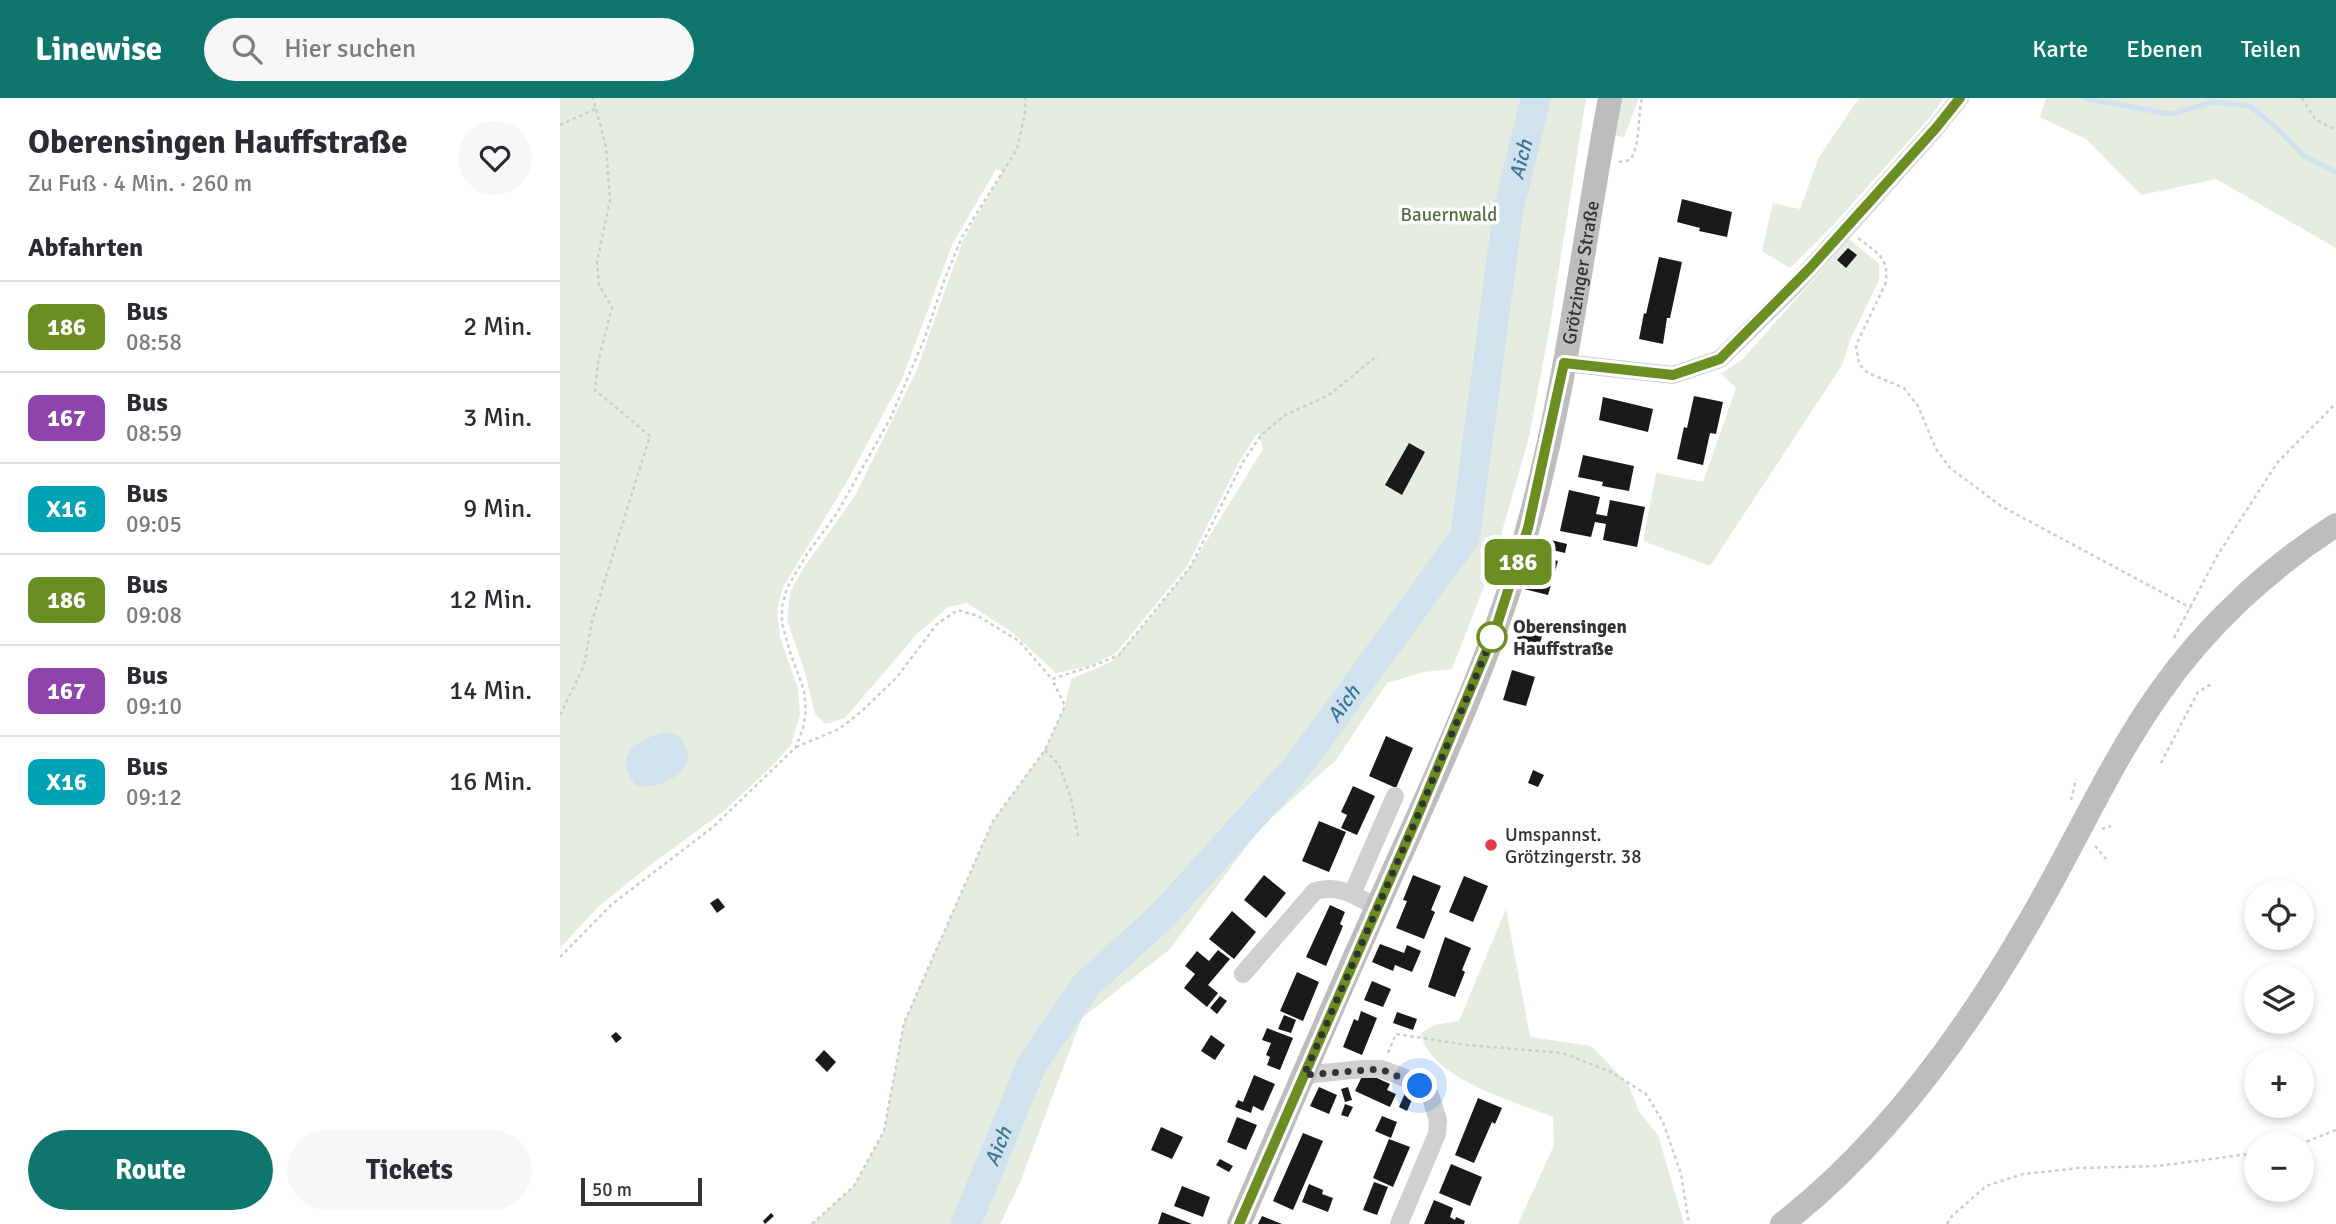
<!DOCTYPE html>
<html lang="de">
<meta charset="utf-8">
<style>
:root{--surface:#fff;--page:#f7f7f7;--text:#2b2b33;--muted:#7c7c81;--line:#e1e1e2;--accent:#0f766e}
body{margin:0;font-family:Signika,sans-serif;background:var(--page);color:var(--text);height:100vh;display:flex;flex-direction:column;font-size:26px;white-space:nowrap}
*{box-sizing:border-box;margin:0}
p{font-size:23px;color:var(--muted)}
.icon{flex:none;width:38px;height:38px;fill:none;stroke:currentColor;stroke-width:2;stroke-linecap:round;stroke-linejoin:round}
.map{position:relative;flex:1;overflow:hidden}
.sheet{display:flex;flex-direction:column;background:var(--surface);width:560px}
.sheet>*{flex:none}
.badge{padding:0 14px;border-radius:10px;font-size:24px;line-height:46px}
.buttons{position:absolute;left:1684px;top:782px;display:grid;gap:14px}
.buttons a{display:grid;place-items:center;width:70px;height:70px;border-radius:50%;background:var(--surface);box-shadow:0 4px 10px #0003;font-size:35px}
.scale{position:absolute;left:21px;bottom:18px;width:121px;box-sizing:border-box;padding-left:7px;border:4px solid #333;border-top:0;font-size:19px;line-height:24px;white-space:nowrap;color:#333;-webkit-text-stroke:5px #fff;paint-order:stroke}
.you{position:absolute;width:35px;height:35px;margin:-18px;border:5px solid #fff;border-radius:50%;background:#1a73e8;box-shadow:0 0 0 10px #1a73e833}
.map>.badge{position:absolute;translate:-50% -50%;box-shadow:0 0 0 4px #fff}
h2{padding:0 28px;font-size:26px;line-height:63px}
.round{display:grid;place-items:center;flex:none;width:74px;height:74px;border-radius:37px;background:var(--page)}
.summary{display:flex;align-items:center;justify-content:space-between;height:119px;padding:0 28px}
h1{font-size:33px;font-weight:700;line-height:52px}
.primary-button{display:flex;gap:14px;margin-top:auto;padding:14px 28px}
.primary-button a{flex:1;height:80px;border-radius:42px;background:var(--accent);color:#fff;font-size:28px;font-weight:700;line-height:80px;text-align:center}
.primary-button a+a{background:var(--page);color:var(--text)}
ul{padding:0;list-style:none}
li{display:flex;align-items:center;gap:21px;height:91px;padding:0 28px;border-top:2px solid var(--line)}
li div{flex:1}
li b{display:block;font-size:26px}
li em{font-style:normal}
li .badge{min-width:77px;font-weight:700;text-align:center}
header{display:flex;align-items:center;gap:42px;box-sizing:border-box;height:98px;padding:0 35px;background:var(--accent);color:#fff}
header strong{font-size:33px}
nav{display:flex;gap:38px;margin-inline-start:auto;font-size:24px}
.search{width:490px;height:63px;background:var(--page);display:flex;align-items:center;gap:18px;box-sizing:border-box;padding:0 24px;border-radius:38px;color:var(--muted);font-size:26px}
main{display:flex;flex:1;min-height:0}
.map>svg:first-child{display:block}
</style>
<header>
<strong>Linewise</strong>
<div class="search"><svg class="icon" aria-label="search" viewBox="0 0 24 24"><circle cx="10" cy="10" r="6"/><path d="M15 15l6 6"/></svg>Hier suchen</div>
<nav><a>Karte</a><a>Ebenen</a><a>Teilen</a></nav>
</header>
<main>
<section class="sheet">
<div class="summary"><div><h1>Oberensingen Hauffstraße</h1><p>Zu Fuß · 4 Min. · 260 m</p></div><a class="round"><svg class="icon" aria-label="heart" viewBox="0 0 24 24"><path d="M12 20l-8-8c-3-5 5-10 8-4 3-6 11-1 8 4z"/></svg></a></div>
<h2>Abfahrten</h2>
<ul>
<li><span class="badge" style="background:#6b8e23;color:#fff">186</span><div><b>Bus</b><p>08:58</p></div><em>2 Min.</em></li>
<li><span class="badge" style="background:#8e44ad;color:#fff">167</span><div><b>Bus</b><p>08:59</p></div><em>3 Min.</em></li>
<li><span class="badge" style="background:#00a3b4;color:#fff">X16</span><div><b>Bus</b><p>09:05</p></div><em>9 Min.</em></li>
<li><span class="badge" style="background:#6b8e23;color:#fff">186</span><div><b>Bus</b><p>09:08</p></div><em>12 Min.</em></li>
<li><span class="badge" style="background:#8e44ad;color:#fff">167</span><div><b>Bus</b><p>09:10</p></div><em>14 Min.</em></li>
<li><span class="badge" style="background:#00a3b4;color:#fff">X16</span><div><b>Bus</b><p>09:12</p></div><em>16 Min.</em></li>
</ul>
<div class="primary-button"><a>Route</a><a>Tickets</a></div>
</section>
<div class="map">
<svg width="1776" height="1126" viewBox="0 0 1776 1126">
<rect width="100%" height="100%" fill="#fff"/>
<g fill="#e6ecdf">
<polygon points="0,0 1026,0 989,233 969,339 933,465 892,571 864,574 827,585 776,662 701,729 610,851 522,920 459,1087 440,1126 252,1126 294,1088 324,1033 344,925 433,723 485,652 505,608 511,581 551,564 586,525 631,468 703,351 698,334 678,366 628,467 556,555 529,568 496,575 453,535 407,505 388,509 357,536 285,620 266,626 255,616 245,574 227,522 230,494 243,471 295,398 356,274 403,142 443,73 436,71 392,147 342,281 285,387 223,489 217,512 220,539 238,591 240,616 231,647 212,668 164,713 89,768 38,809 0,850"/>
<polygon points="1058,0 1079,0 1064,39 1052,37"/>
<polygon points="1299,0 1384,0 1372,17 1274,126 1230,170 1202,153 1213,105 1240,111 1259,59"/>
<polygon points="1486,0 1776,0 1776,150 1656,81 1581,97 1526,41 1480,19"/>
<polygon points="1289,141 1319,166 1319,182 1290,242 1282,267 1150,468 1083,443 1096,375 1143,384 1176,290 1161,276 1183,261"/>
<path d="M946 811 970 939 1031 948 1068 986 1080 1015 1098 1037 1124 1126H958L994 1047 993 1019C956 1004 868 980 861 935L874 927 899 923Z"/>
</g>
<path fill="#cfe2ee" d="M103 634 115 636C150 663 106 695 75 687 54 656 74 644 103 634Z"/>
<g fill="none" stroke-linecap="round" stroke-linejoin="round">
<polyline stroke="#cfe2ee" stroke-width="5" points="1524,0 1610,16 1654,4 1690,8 1721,34 1744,58 1776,74"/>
<path stroke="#cfe2ee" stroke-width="30" id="s1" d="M406 1126 472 966 526 887 602 818 738 668 905 439 948 114 976 0"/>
</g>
<g fill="#1a1a1a">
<polygon points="1122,101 1172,114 1167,139 1139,133 1140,130 1117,124"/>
<polygon points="1288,150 1297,157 1286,170 1277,162"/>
<polygon points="1099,159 1122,164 1110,220 1107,220 1103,246 1079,241 1084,215 1086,216"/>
<polygon points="1134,298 1163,304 1156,336 1150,335 1143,367 1117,361 1124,329 1127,330"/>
<polygon points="1043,299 1093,311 1088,334 1039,322"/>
<polygon points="849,345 865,354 842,397 825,387"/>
<polygon points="1023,357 1074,368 1069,393 1042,388 1043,384 1018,379"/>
<polygon points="1009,392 1040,399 1036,416 1047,418 1050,402 1085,409 1077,449 1043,442 1046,426 1035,424 1031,439 1000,433"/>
<polygon points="991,442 1007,446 1005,455 988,451"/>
<polygon points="974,456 998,463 988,497 964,491"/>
<polygon points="964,519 986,526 975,560 953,553"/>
<polygon points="952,572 975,579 966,608 943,602"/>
<polygon points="826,638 853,650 836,690 809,678"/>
<polygon points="973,672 984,677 978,689 968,685"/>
<polygon points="793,688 815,698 797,737 781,730 787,717 781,714"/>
<polygon points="759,723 786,734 769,774 742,763"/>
<polygon points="927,741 939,746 936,753 924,748"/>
<polygon points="704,777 726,795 706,820 684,802"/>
<polygon points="853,777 881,788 871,812 875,814 864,841 836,830 847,803 843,802"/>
<polygon points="904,778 928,788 913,824 889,814"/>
<polygon points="158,800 165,809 157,815 150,805"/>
<polygon points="770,807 785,814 780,826 783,828 766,868 746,859"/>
<polygon points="672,813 696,834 674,861 649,841"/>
<polygon points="885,839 911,850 902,872 905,874 895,899 868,889"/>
<polygon points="820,846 844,855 847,847 861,853 852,874 835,867 833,873 812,864"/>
<polygon points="658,852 670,861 648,887 658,895 647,909 624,890 635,876 625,868 637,853 649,863"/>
<polygon points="737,874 759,884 743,923 720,913"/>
<polygon points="812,883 831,891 823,909 804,902"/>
<polygon points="660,898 667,903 657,916 650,910"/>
<polygon points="801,913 817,920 802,957 783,949 794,921 798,923"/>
<polygon points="837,914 857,921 853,932 833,925"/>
<polygon points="724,917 736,922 731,935 718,931"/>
<polygon points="707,930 733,940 720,972 707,967 710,959 706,957 711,945 702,942"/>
<polygon points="56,934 62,940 56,945 51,938"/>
<polygon points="651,937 665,947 655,962 641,953"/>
<polygon points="264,952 276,964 267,974 255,962"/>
<polygon points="804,974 830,986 827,992 836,996 830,1009 795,993"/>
<polygon points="694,977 715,986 703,1013 693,1008 691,1015 675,1009 678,1002 683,1004"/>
<polygon points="759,989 777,997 769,1016 750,1008"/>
<polygon points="788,989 792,1002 785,1004 781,991"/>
<polygon points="846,993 854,997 847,1013 839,1009"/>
<polygon points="918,1000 942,1010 935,1026 932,1024 914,1065 895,1057"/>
<polygon points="785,1006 793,1009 788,1019 781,1017"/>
<polygon points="822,1018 837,1024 831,1040 815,1033"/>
<polygon points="677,1019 697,1027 686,1052 667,1044"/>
<polygon points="601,1029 623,1039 612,1061 591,1052"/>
<polygon points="743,1035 763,1043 733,1112 713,1103"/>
<polygon points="829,1041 850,1049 833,1089 813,1080"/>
<polygon points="660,1061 673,1068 669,1074 656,1067"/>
<polygon points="891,1066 922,1079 910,1108 879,1095"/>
<polygon points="814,1084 828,1089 817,1117 803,1112"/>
<polygon points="749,1086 763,1092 762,1096 773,1100 768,1114 742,1104"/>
<polygon points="622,1088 650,1099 643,1119 614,1108"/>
<polygon points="874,1102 893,1110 890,1119 895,1122 896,1119 905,1123 904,1126 864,1126"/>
<polygon points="602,1114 632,1126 598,1126"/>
<polygon points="211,1115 214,1118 205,1126 203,1123"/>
<polygon points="702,1118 722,1126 698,1126"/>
</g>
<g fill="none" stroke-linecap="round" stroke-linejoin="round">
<g stroke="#cdcdcd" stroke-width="2.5" stroke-dasharray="3.5 3.5" stroke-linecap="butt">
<polyline points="1742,0 1756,22 1776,32"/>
<polyline points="0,27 37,10"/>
<path d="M1059 64 1070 62C1081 47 1077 19 1082 0"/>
<path d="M1298 140C1317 155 1331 160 1325 187L1296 247 1299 266 1308 275 1344 290 1358 308 1376 351 1390 370 1441 408 1631 510"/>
<polyline points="1614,540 1657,458 1717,365 1776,305"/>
<polyline points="0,617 24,568 32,523 90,338 35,292 38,264 52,209 39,187 37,164 50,102 46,49 33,0"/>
<polyline points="236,649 279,631 302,613 337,579 377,526 398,512 418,518 459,543 492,581 535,567 559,557 631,468 683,364 701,337 725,317 769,297 818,257"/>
<polyline points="485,652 499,667 511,699 518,738"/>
<polyline points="1601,665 1638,594 1653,585"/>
<polyline points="1511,702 1516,681"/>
<polyline points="1542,731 1551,728"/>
<polyline points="1535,748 1546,761"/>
<polyline points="0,859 51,807 153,729 236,649 243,630 246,613 244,592 230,554 222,525 222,508 227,490 247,456 277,415 331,319 364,242 384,183 402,139 457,51 465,16 465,0"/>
<polyline points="828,955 836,936 907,947 1003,955 1051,974 1086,996 1103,1024 1121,1076 1129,1126"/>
<polyline points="1740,1046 1776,1032"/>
<polyline points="252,1126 294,1088 324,1033 344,925 433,723 485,652 505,608 492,581"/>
<polyline points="1387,1126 1392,1118 1426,1088 1463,1076 1519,1070 1598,1068 1696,1055"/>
</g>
<g stroke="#d0d0d0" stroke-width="18">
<polyline points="1004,265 1113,277 1160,261 1234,188 1283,134 1376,30 1400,0"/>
<polyline points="817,809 792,796 835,698"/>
<path d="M683 876 755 793C768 789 778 791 792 796"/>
<polyline points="744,977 802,971 821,971 838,977 860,987 870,997 878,1022 877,1036 839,1126"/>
</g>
<g stroke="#bdbdbd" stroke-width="24">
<path id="s2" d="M679 1126C725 1020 770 913 818 807 873 684 933 560 968 429 1007 289 1023 143 1050 0"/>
<path d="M1222 1126C1324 1047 1405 935 1469 824 1514 748 1549 666 1600 594 1646 528 1709 470 1776 427"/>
</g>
</g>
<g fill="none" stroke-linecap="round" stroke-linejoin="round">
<g stroke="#fff" stroke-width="16">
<polyline id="line" points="679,1126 855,724 936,530 968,430 1004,265 1113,277 1160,261 1250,170 1376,30 1400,0"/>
</g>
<use href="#line" stroke="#6b8e23" stroke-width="10"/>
<polyline stroke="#333" stroke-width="7" stroke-dasharray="0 12.6" points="860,988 821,971 744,977 855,724 936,530 932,539"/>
</g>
<circle fill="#fff" stroke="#6b8e23" stroke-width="3.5" cx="932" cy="539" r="14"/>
<circle fill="#e63946" stroke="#fff" stroke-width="2.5" cx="931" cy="747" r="7"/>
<g text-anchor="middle" stroke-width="7" stroke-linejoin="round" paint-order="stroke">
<g font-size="19" fill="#56703f" stroke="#fff">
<text x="889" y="123">Bauernwald</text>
</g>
<g font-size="19" fill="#333" stroke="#fff">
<text dy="7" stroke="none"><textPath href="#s2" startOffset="1015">Grötzinger Straße</textPath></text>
</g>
<g font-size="19" font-weight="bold" fill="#333" stroke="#fff" text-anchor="start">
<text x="953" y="535">Oberensingen<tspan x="953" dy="22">Hauffstraße</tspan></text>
</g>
<g font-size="19" fill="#333" stroke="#fff" text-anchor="start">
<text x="945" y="743">Umspannst.<tspan x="945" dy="22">Grötzingerstr. 38</tspan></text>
</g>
<g font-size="21" font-style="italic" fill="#3f7597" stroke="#fff">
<text dy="7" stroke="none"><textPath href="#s1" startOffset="1239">Aich</textPath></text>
<text dy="7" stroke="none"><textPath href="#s1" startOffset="651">Aich</textPath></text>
<text dy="7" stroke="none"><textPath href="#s1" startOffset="84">Aich</textPath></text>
</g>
</g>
</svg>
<div class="buttons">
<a><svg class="icon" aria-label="locate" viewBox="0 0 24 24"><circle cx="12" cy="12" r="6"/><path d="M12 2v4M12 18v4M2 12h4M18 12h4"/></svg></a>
<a><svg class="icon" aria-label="layers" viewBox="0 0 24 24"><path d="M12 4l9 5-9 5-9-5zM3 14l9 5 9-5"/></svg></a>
<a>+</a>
<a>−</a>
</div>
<div class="scale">50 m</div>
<div class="you" style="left:860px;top:988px"></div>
<b class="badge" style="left:958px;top:464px;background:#6b8e23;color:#fff">186</b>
</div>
</main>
